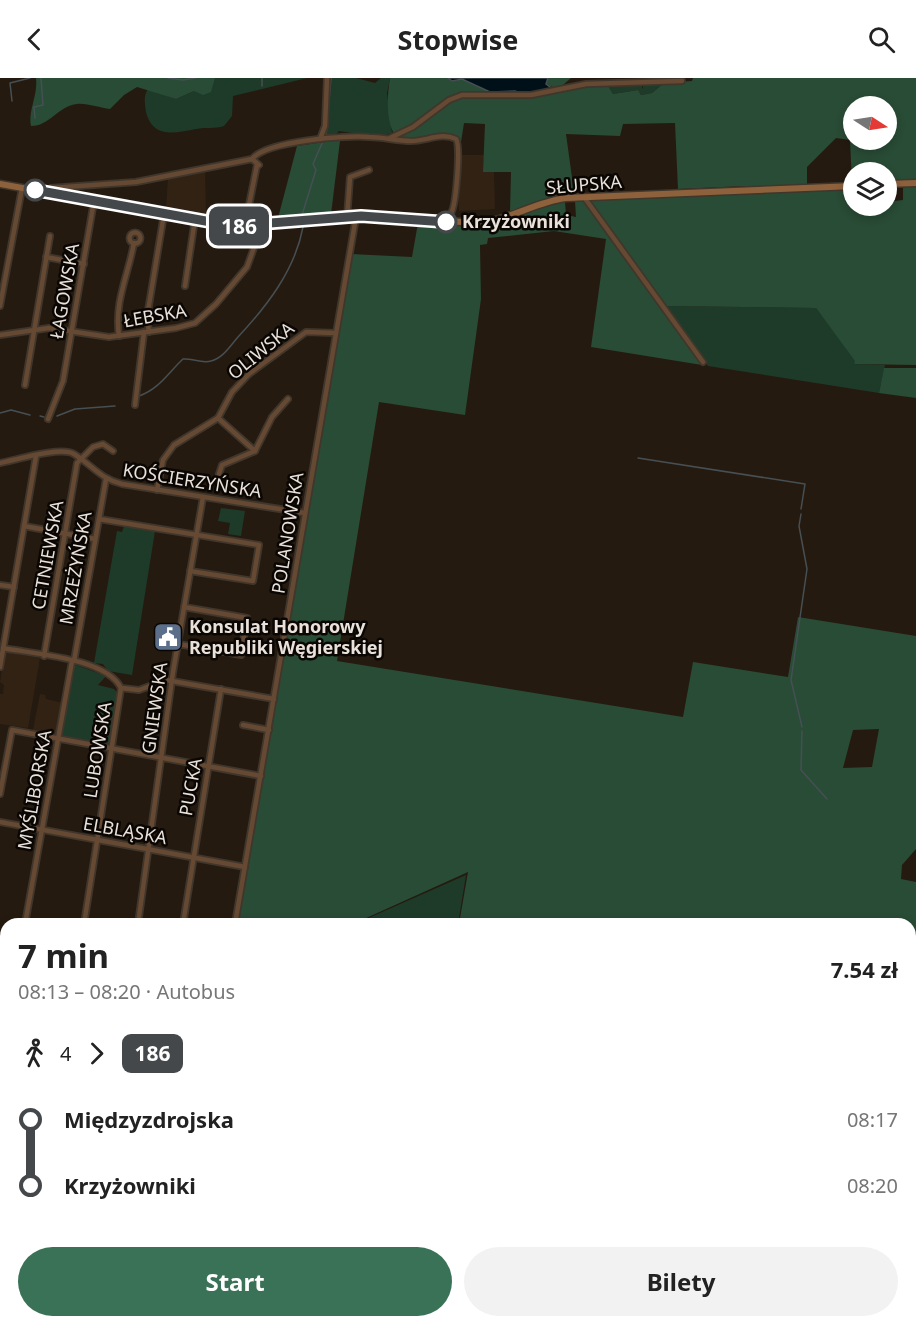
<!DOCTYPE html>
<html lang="pl">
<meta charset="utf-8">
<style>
:root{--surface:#fff;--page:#f2f2f2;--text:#222;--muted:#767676;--accent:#397256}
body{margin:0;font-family:"Noto Sans",sans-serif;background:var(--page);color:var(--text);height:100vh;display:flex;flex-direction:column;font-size:22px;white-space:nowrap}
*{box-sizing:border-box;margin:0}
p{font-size:20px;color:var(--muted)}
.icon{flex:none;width:33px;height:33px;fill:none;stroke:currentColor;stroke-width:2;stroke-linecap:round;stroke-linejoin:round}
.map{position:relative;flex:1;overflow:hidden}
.details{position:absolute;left:0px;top:840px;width:916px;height:410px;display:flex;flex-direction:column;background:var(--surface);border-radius:18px 18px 0 0;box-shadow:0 3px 9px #0003}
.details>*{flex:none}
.badge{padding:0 12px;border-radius:9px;font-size:21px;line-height:39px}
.needle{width:39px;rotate:102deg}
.controls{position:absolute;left:843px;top:18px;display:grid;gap:12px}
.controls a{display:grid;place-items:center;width:54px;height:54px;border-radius:50%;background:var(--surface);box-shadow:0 3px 9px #0003;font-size:30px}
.map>.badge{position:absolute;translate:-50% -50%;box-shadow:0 0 0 3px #fff}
.legs{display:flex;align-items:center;gap:9px;height:66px;padding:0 18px;font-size:20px}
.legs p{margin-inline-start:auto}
.headline{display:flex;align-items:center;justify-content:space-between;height:102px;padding:0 18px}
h1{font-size:33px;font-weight:700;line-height:45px}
.primary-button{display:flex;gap:12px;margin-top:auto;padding:12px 18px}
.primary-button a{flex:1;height:69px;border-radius:36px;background:var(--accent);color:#fff;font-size:24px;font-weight:700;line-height:69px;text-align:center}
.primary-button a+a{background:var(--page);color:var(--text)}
ul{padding:0 18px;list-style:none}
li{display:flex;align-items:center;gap:21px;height:66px;font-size:22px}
li i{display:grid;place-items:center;width:9px;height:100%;margin:0 8px;background:currentColor}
li i::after{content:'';width:15px;height:15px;margin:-8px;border:4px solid;border-radius:50%;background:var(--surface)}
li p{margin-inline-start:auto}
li:first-child i{background:linear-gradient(#0000 50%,currentColor 0)}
li:last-child i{background:linear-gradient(currentColor 50%,#0000 0)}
header{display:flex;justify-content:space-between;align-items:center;height:78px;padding:0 18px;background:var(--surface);font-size:27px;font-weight:700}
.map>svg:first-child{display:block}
</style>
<header><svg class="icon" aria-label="back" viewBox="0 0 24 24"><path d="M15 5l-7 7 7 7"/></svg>Stopwise<svg class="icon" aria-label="search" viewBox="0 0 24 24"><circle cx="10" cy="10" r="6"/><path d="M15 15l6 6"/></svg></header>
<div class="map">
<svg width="916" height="1249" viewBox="0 0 916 1249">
<rect width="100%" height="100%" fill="#251a10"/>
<g fill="#322214">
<polygon points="459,77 484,77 483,94 494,94 495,131 459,133 457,93"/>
<polygon points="205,91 206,138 166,131 168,100 198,95"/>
<polygon points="5,574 40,580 28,650 0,646 0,616 3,616 4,607 0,604"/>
<polygon points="40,616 45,617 46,621 63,625 57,656 49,655 48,657 33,652"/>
</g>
<g fill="#1e3b29">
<path d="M215 0H307L233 18 232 38 224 48C215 51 206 49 196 51 175 55 153 61 146 34 145 26 143 18 148 11L176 21 212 5Z"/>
<polygon points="329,0 356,0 375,5 381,0 390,0 387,15 392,55 379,59 339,53 335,57 325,59"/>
<polygon points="664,5 652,15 641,17 638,12 613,16 607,6 641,6 643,11 643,6"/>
<polygon points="664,228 816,230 856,283 854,286 885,287 879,315 708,288"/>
<polygon points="221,430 245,433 241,458 228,456 230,445 218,443"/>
<polygon points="124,448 155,453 132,597 108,593 103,586 94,585 117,453 122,454"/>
<polygon points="76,587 106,598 98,607 114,611 119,617 111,663 107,667 62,658 74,588"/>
<polygon points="466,797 458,846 355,846"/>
<polygon points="911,1075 916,1078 916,1108 913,1105 916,1124 912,1130 916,1134 916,1249 765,1249 763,1244 910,1244"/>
</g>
<g fill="#294c36" fill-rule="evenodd">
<path d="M36 0H215L211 14 203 17 194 13 176 21 137 9 124 17 110 31C100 30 87 25 77 26 58 28 50 48 31 48 28 32 38 18 36 0Z"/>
<path d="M390 0H448L452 3 462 1 490 14 514 13 523 16 553 9 546 7 548 0H571L557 12 607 6 613 16 638 12 641 17 652 15 664 5 692 3 693 0H916V287L854 286 855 283 816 230 664 228 661 231 702 287 591 269 606 161 554 153 488 160 487 166 480 167 481 221 465 337 379 324 337 583 683 639 693 584 788 599 798 539 916 558V771L902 787 901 801 916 804V906L911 908 910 846H459L468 794 353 846H238L351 176 412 179 418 145C443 146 469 150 493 146 518 141 539 125 565 124L566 137 576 139 575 123 747 115 746 108 678 111 675 45 623 46 620 58 566 56 574 114 538 123 510 135 511 94H483L485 46 464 45 461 64 450 58 398 61C385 48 387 18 390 0ZM854 28H886V62H854ZM836 60 850 62 852 104 807 106V89ZM854 94H886L887 110 903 109V122L886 124V128H854ZM879 651 872 689 843 690 853 652Z"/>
<polygon points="330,63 340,63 331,136 278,140 297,68"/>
<polygon points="884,290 916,290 916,320 879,315"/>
<polygon points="916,921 916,1031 911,1024 910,923"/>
<polygon points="916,1181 916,1249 798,1249 813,1244 910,1244 911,1184"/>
<polygon points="215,1244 438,1244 441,1249 217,1249"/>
<polygon points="443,1244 597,1244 590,1249 446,1249"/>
</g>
<polygon fill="#001019" stroke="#464f53" stroke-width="1.5" points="448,0 548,0 546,6 554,12 523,16 515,13 490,14 462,1 452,3"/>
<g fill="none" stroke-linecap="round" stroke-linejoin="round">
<g stroke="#464f53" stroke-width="1.5">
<polyline points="168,0 183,2 195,0"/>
<polyline points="262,0 262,8"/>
<polyline points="12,23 10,5 30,0"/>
<polyline points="35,40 34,29 43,27 41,0"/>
<polyline points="326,58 331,0"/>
<polyline points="302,137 316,92 313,86 323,63"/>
<path d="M139 318C159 311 168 295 183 281 192 280 202 286 211 283 223 280 230 268 238 259 267 228 295 192 303 149"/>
<polyline points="0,335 11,332 30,337"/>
<polyline points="40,338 44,339"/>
<polyline points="57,338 75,331 115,328"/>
<polyline points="638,380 805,406 801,431"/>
<polyline points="801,436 799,448 807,491 791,602 802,649"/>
<polyline points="802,653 801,692 827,721"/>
<polyline points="910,1057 916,1056"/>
<polyline points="910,1165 916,1163"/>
<polyline points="784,1249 790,1244"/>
</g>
<g stroke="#40362c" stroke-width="8">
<g id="street">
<polyline points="390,60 413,49 449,22 462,17 531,17 586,6 682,3"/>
<polyline points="320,61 325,48 327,0"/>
<path d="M259 87 252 81C266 63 346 57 369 59 383 59 397 63 411 63 427 63 441 54 456 61 461 68 456 128 451 135"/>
<polyline points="47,114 51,110 136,104 252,81"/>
<polyline points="584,119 703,284"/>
<polyline points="347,140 350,99 369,92"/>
<polyline points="245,147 257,87"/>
<circle cx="135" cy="160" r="5.5"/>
<polyline points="46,179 84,186"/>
<polyline points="185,208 195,141"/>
<polyline points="0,228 22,110"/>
<polyline points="149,254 147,239 164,136"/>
<polyline points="0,257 49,250 109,259 176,250 195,245 216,226 247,189 255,167 256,146"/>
<path d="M119 258C114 224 128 198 134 165"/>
<polyline points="25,307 50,158"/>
<polyline points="135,327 144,254"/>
<polyline points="218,340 255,373"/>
<polyline points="48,341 63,303 94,123"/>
<path d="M0 385C16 382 61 368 74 376 92 387 99 400 122 406L305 435"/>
<polyline points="219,396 222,387 255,373 272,339 288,321"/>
<polyline points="157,412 163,382 174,367 218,340 232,314 249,296 306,254 336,255"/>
<polyline points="99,441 259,467 253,503 190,493"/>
<polyline points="24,448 95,461"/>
<polyline points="0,507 14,509"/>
<polyline points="178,566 241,577 247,540 184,529"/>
<path d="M3 570C34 576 106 580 121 610L139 612 166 602 274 621"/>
<polyline points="44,578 77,385 93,369 103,366 113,373"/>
<polyline points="74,583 106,401"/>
<polyline points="0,589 36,378"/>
<polyline points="243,647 269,652"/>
<polyline points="0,716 12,652 261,698"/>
<polyline points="0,744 245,789"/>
<polyline points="25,846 72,583"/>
<polyline points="84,846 121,610"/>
<polyline points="138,846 173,594 203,419"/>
<polyline points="183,846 221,611"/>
<polyline points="235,846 356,139"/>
<polyline points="0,929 6,930"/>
<polyline points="0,996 6,960"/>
<polyline points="0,1113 6,1114"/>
<polyline points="0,1148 6,1149"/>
<polyline points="24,1244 26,1249"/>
<polyline points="173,1244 177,1249"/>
<polyline points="440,1244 443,1249"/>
<polyline points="0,1246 8,1244"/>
<polyline points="147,1249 157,1244"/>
<polyline points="185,1249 194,1244"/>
<polyline points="595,1249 603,1244"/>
</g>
</g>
<g stroke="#40362c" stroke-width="9">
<g id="secondary">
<path d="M0 106 233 148 361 138 479 145C510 142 535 124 566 120L854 108"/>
<polyline points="886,106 916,105"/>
</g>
</g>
<use href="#street" stroke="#654933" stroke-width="4.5"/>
<use href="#secondary" stroke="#8e613d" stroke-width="6"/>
<g stroke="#c9c1b9" stroke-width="4">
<g id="rail">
<polyline points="910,914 916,912"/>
<polyline points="164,1249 173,1244"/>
</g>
</g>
<use href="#rail" stroke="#0a0603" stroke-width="1.5" stroke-dasharray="4.5" stroke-linecap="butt"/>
</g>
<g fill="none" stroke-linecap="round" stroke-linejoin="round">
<g stroke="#fff" stroke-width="14">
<polyline id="line-1" points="35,112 233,148 361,138 446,144"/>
</g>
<use href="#line-1" stroke="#45484a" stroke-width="9"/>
</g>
<defs>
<g id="civic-square" transform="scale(1.5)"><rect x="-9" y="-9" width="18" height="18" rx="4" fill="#5c6f8a" stroke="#0a0603"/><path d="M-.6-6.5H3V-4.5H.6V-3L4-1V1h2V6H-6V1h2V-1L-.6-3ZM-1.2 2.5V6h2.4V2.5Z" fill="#fff"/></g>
</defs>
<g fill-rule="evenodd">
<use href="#civic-square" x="168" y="559"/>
</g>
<g fill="#fff" stroke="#45484a" stroke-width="3">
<circle cx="35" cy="112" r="10"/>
<circle cx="446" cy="144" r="10"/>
</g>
<g text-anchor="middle" stroke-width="5" stroke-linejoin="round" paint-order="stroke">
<g font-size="18" fill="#e9e1da" stroke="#0a0603">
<text transform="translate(584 107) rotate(-5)" y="6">SŁUPSKA</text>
<text transform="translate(65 213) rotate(-80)" y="6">ŁAGOWSKA</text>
<text transform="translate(155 238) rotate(-10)" y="6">ŁEBSKA</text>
<text transform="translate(261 273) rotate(-39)" y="6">OLIWSKA</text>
<text transform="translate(192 403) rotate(9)" y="6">KOŚCIERZYŃSKA</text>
<text transform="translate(288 455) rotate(-81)" y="6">POLANOWSKA</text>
<text transform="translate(48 477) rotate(-80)" y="6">CETNIEWSKA</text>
<text transform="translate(76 490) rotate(-80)" y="6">MRZEŻYŃSKA</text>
<text transform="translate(155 630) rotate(-82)" y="6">GNIEWSKA</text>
<text transform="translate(98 672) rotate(-81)" y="6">LUBOWSKA</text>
<text transform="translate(191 709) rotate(-80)" y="6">PUCKA</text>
<text transform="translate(35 712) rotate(-80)" y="6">MYŚLIBORSKA</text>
<text transform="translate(125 753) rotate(10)" y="6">ELBLĄSKA</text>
</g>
<g font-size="18" font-weight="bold" fill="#e9e1da" stroke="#0a0603" text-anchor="start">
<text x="462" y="150">Krzyżowniki</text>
</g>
<g font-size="18" font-weight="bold" fill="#e9e1da" stroke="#0a0603" text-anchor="start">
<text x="189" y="555">Konsulat Honorowy<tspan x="189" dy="21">Republiki Węgierskiej</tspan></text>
</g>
</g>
</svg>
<div class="controls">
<a><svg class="needle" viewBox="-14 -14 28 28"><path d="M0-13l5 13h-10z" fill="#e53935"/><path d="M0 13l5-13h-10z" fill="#767676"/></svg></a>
<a><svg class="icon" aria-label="layers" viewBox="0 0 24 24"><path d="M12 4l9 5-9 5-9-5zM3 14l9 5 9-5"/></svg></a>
</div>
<b class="badge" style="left:239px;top:148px;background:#45484a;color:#fff">186</b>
<section class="details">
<div class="headline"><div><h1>7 min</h1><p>08:13 – 08:20 · Autobus</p></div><b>7.54 zł</b></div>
<div class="legs"><svg class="icon" aria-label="walk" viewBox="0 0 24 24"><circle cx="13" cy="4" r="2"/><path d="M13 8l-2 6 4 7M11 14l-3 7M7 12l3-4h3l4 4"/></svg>4<svg class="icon" aria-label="forward" viewBox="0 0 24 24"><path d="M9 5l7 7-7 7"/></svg><b class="badge" style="background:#45484a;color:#fff">186</b></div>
<ul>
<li><i style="color:#45484a"></i><b>Międzyzdrojska</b><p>08:17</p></li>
<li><i style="color:#45484a"></i><b>Krzyżowniki</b><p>08:20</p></li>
</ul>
<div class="primary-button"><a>Start</a><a>Bilety</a></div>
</section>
</div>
